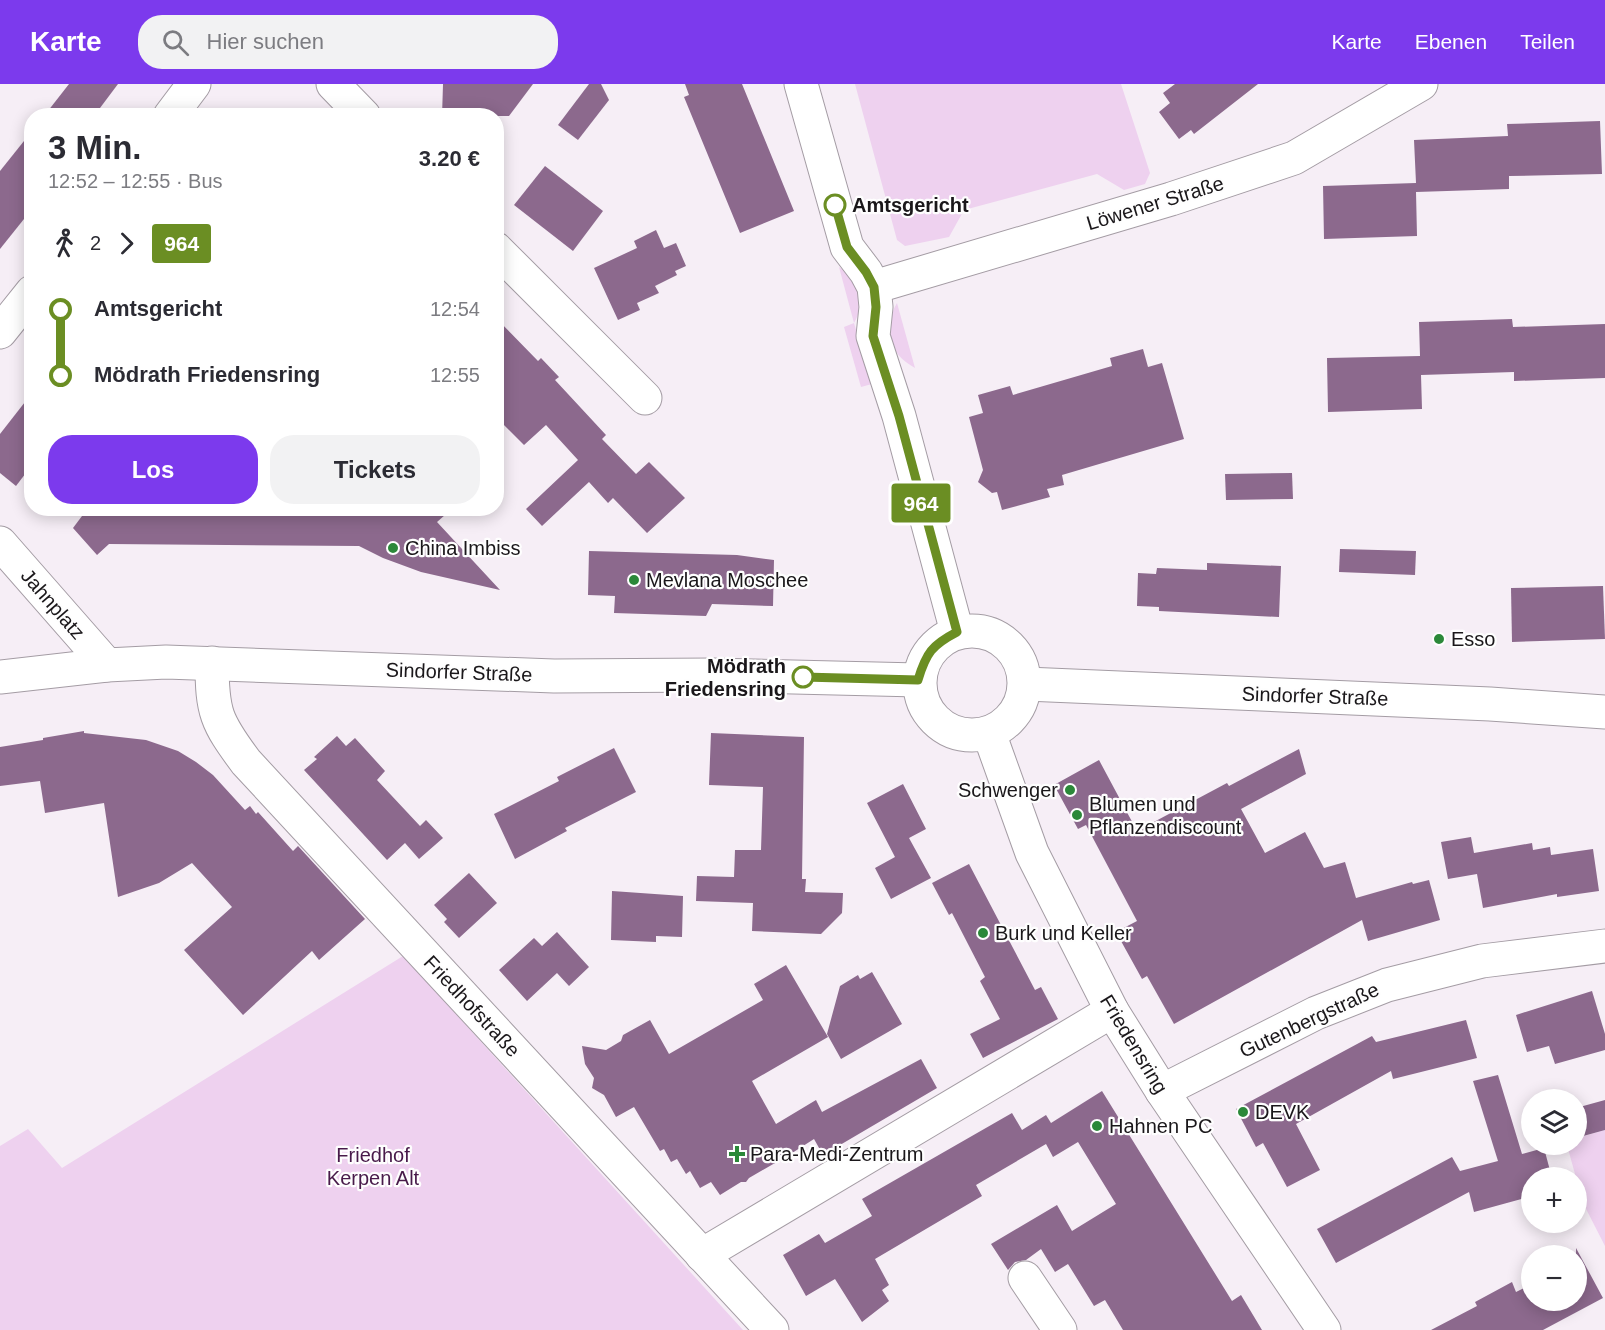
<!DOCTYPE html>
<html lang="de">
<meta charset="utf-8">
<style>
:root{--surface:#fff;--page:#f2f2f3;--text:#2b2b33;--muted:#7c7c81;--accent:#7c3aed}
body{margin:0;font-family:Helvetica,sans-serif;background:var(--page);color:var(--text);height:100vh;display:flex;flex-direction:column;font-size:22px;white-space:nowrap}
*{box-sizing:border-box;margin:0}
p{font-size:20px;color:var(--muted)}
.icon{flex:none;width:33px;height:33px;fill:none;stroke:currentColor;stroke-width:2;stroke-linecap:round;stroke-linejoin:round}
.map{position:relative;flex:1;overflow:hidden}
.sheet{position:absolute;left:24px;top:24px;width:480px;height:408px;display:flex;flex-direction:column;background:var(--surface);border-radius:24px;box-shadow:0 3px 15px #0003}
.sheet>*{flex:none}
.badge{padding:0 12px;border-radius:4px;font-size:21px;line-height:39px}
.buttons{position:absolute;left:1521px;top:1005px;display:grid;gap:12px}
.buttons a{display:grid;place-items:center;width:66px;height:66px;border-radius:50%;background:var(--surface);box-shadow:0 3px 15px #0003;font-size:30px}
.map>.badge{position:absolute;translate:-50% -50%;box-shadow:0 0 0 3px #fff}
.legs{display:flex;align-items:center;gap:9px;height:66px;padding:0 24px;font-size:20px}
.legs p{margin-inline-start:auto}
.overview{display:flex;align-items:center;justify-content:space-between;height:102px;padding:0 24px}
h1{font-size:33px;font-weight:800;line-height:45px}
.primary-button{display:flex;gap:12px;margin-top:auto;padding:12px 24px}
.primary-button a{flex:1;height:69px;border-radius:24px;background:var(--accent);color:#fff;font-size:24px;font-weight:800;line-height:69px;text-align:center}
.primary-button a+a{background:var(--page);color:var(--text)}
ul{padding:0 24px;list-style:none}
li{display:flex;align-items:center;gap:21px;height:66px;font-size:22px}
li i{display:grid;place-items:center;width:9px;height:100%;margin:0 8px;background:currentColor}
li i::after{content:'';width:15px;height:15px;margin:-8px;border:4px solid;border-radius:50%;background:var(--surface)}
li p{margin-inline-start:auto}
li:first-child i{background:linear-gradient(#0000 50%,currentColor 0)}
li:last-child i{background:linear-gradient(currentColor 50%,#0000 0)}
header{display:flex;align-items:center;gap:36px;box-sizing:border-box;height:84px;padding:0 30px;background:var(--accent);color:#fff}
header strong{font-size:28px}
nav{display:flex;gap:33px;margin-inline-start:auto;font-size:21px}
.search{width:420px;height:54px;background:var(--page);display:flex;align-items:center;gap:15px;box-sizing:border-box;padding:0 21px;border-radius:24px;color:var(--muted);font-size:22px}
.map>svg:first-child{display:block}
</style>
<header>
<strong>Karte</strong>
<div class="search"><svg class="icon" aria-label="search" viewBox="0 0 24 24"><circle cx="10" cy="10" r="6"/><path d="M15 15l6 6"/></svg>Hier suchen</div>
<nav><a>Karte</a><a>Ebenen</a><a>Teilen</a></nav>
</header>
<div class="map">
<svg width="1605" height="1246" viewBox="0 0 1605 1246">
<rect width="100%" height="100%" fill="#f6eef6"/>
<g fill="#eed1ef">
<polygon points="855,0 1121,0 1150,89 1145,100 1124,106 1097,90 964,126 949,153 905,162 897,156"/>
<path d="M839 183C860 195 867 218 854 239L872 300 861 303 844 243 854 239Z"/>
<path d="M897 219 915 284C888 269 882 245 897 219Z"/>
<polygon points="403,872 743,1246 0,1246 0,1062 28,1045 62,1084"/>
<polygon points="1605,1046 1605,1162 1583,1119 1567,1061 1576,1060 1577,1054"/>
</g>
<g fill="#8c698d">
<polygon points="69,0 118,0 94,32 44,32"/>
<polygon points="443,0 533,0 509,32 442,32"/>
<polygon points="589,0 601,0 609,16 578,56 558,41"/>
<polygon points="685,0 742,0 794,127 740,149 684,13 689,11"/>
<polygon points="1175,0 1258,0 1194,50 1191,46 1179,55 1159,28 1170,19 1163,9"/>
<polygon points="1600,37 1602,90 1509,92 1509,105 1416,108 1417,152 1324,155 1323,102 1416,99 1414,56 1508,52 1507,40"/>
<polygon points="32,47 32,125 0,165 0,87"/>
<polygon points="545,82 603,127 573,167 514,121"/>
<polygon points="656,146 664,164 676,159 686,182 675,187 677,191 655,202 659,209 637,219 640,226 618,236 594,184 637,164 634,157"/>
<polygon points="496,234 538,277 541,274 559,293 555,296 606,351 602,355 636,390 649,378 685,414 647,449 613,414 608,419 589,398 542,442 526,425 578,376 546,341 524,361 496,333"/>
<polygon points="1512,235 1513,243 1605,240 1605,294 1514,297 1514,288 1421,291 1422,325 1328,328 1327,274 1420,272 1419,238"/>
<polygon points="1143,265 1148,283 1162,279 1184,355 1062,391 1064,401 1047,405 1050,413 1002,426 997,408 992,409 978,398 983,386 969,333 983,329 978,311 1010,302 1013,311 1112,282 1110,274"/>
<polygon points="32,309 32,381 16,402 0,389 0,350"/>
<polygon points="1292,389 1293,415 1226,416 1225,390"/>
<polygon points="88,424 453,424 437,438 500,506 421,488 383,474 359,462 109,460 97,471 73,444"/>
<polygon points="1340,465 1416,467 1415,491 1339,488"/>
<polygon points="589,467 737,471 774,476 773,522 712,520 706,532 614,529 615,512 588,511"/>
<polygon points="1207,479 1281,482 1279,533 1159,527 1159,523 1137,522 1138,489 1156,490 1157,484 1207,486"/>
<polygon points="1603,502 1605,555 1512,558 1511,504"/>
<polygon points="84,647 84,649 146,656 178,667 196,678 213,691 245,726 250,722 256,730 258,728 293,767 298,762 365,835 319,876 312,867 243,931 184,866 232,823 192,779 159,799 118,813 104,719 45,729 40,697 0,702 0,663 43,656 43,654"/>
<polygon points="711,649 804,653 802,795 806,795 805,808 843,809 842,829 821,850 752,847 753,819 696,817 697,792 734,793 735,766 761,766 763,703 709,701"/>
<polygon points="337,652 346,662 355,654 385,687 377,696 420,742 426,736 443,754 419,775 405,759 387,776 304,686 317,675 314,673"/>
<polygon points="614,664 636,708 565,744 567,747 515,775 494,730 559,697 557,693"/>
<polygon points="1299,665 1306,690 1241,725 1265,769 1305,748 1324,784 1345,778 1356,814 1412,798 1413,800 1429,796 1440,836 1368,857 1362,836 1174,940 1147,892 1142,895 1116,848 1137,837 1086,741 1078,745 1054,701 1099,676 1137,747 1227,699 1229,702"/>
<polygon points="903,700 926,745 909,754 931,794 891,815 875,784 895,773 867,719"/>
<polygon points="1471,753 1474,769 1532,759 1533,766 1550,763 1551,771 1593,765 1599,807 1557,813 1557,810 1483,824 1477,790 1448,795 1441,758"/>
<polygon points="969,780 1035,906 1041,903 1058,935 983,974 970,950 1000,935 980,897 985,893 952,829 949,831 932,799"/>
<polygon points="469,789 497,819 459,854 444,838 447,835 434,821"/>
<polygon points="612,807 683,812 682,853 656,852 656,858 611,856"/>
<polygon points="557,848 589,883 569,902 557,889 527,917 499,886 534,854 542,862"/>
<polygon points="786,881 828,953 752,997 776,1040 816,1016 822,1028 921,975 937,1004 823,1071 814,1055 789,1071 787,1075 782,1075 749,1094 746,1098 741,1098 720,1111 711,1098 700,1104 690,1087 686,1090 677,1075 671,1078 664,1065 660,1067 634,1023 616,1033 604,1011 592,1004 594,994 585,980 582,962 606,966 621,957 623,951 650,936 669,970 763,916 754,900"/>
<polygon points="872,888 902,940 841,975 827,950 840,902 858,891 860,895"/>
<polygon points="1592,907 1605,950 1605,966 1555,980 1549,962 1527,968 1516,931"/>
<polygon points="1466,936 1477,974 1393,995 1391,987 1296,1040 1320,1086 1287,1103 1263,1059 1256,1063 1236,1025 1372,952 1376,958"/>
<polygon points="1498,991 1522,1070 1544,1064 1552,1094 1532,1094 1532,1112 1474,1128 1469,1108 1336,1179 1317,1145 1452,1073 1460,1087 1498,1077 1473,997"/>
<polygon points="1102,1007 1232,1217 1241,1211 1262,1246 1123,1246 1105,1216 1094,1222 1068,1180 1055,1188 1041,1165 1026,1176 1015,1178 1008,1186 991,1160 1057,1121 1072,1147 1116,1120 1078,1058 1053,1073 1046,1060 976,1101 982,1112 875,1175 889,1201 882,1206 889,1217 862,1238 835,1195 806,1212 783,1171 819,1150 825,1159 872,1132 862,1115 1012,1029 1022,1046 1046,1031 1051,1039"/>
<polygon points="1605,1016 1605,1046 1576,1054 1576,1024"/>
<polygon points="1576,1164 1603,1214 1543,1246 1431,1246 1477,1222 1475,1218 1512,1198 1516,1208 1532,1200 1532,1216 1576,1216"/>
</g>
<g fill="none" stroke-linecap="round" stroke-linejoin="round">
<g stroke="#a49ca4" stroke-width="35">
<g id="minor">
<polyline points="333,0 364,32"/>
<polyline points="801,0 847,163 866,188 874,203 876,223 873,252 899,332 957,548"/>
<polyline points="170,32 194,0"/>
<polyline points="496,165 645,314"/>
<polyline points="874,203 1171,115 1294,74 1421,0"/>
<polyline points="0,248 32,208"/>
<polyline points="0,459 107,581"/>
<circle cx="972" cy="599" r="52"/>
<path d="M212 579C212 628 216 638 246 678L772 1246"/>
<polyline points="0,593 107,581 166,578 554,592 713,591 918,596"/>
<polyline points="1026,600 1490,620 1605,628"/>
<polyline points="989,649 1032,769 1112,927 1162,1007 1324,1246"/>
<polyline points="1162,1007 1316,929 1387,901 1482,877 1605,862"/>
<polyline points="702,1171 1112,927"/>
<polyline points="1025,1194 1060,1246"/>
</g>
</g>
<use href="#minor" stroke="#fff" stroke-width="33"/>
</g>
<g fill="none" stroke-linecap="round" stroke-linejoin="round">
<g stroke="#fff" stroke-width="14">
<path id="line-1" d="M803 593 918 596C926 569 932 561 957 548L899 332 873 252 876 223 874 203 866 188 847 163 835 121"/>
</g>
<use href="#line-1" stroke="#6b8e23" stroke-width="9"/>
</g>
<g fill="#fff" stroke="#6b8e23" stroke-width="3">
<circle cx="835" cy="121" r="10"/>
<circle cx="803" cy="593" r="10"/>
</g>
<g fill="#2b8839" stroke="#fefefe" stroke-width="2">
<circle cx="393" cy="464" r="6"/>
<circle cx="634" cy="496" r="6"/>
<circle cx="1439" cy="555" r="6"/>
<circle cx="1070" cy="706" r="6"/>
<circle cx="1077" cy="731" r="6"/>
<circle cx="983" cy="849" r="6"/>
<circle cx="1243" cy="1028" r="6"/>
<circle cx="1097" cy="1042" r="6"/>
<path d="M734 1061h6v6h6v6h-6v6h-6v-6h-6v-6h6z"/>
</g>
<g text-anchor="middle" stroke-width="4.5" stroke-linejoin="round" paint-order="stroke">
<g font-size="20" fill="#1a171a" stroke="#fefefe">
<text transform="translate(1155 119) rotate(-17)" y="7">Löwener Straße</text>
<text transform="translate(53 520) rotate(49)" y="7">Jahnplatz</text>
<text transform="translate(459 588) rotate(2)" y="7">Sindorfer Straße</text>
<text transform="translate(1315 612) rotate(2)" y="7">Sindorfer Straße</text>
<text transform="translate(472 922) rotate(47)" y="7">Friedhofstraße</text>
<text transform="translate(1309 936) rotate(-25)" y="7">Gutenbergstraße</text>
<text transform="translate(1134 960) rotate(59)" y="7">Friedensring</text>
</g>
<g font-size="20" font-weight="bold" fill="#1a171a" stroke="#fefefe" text-anchor="start">
<text x="852" y="128">Amtsgericht</text>
<text x="786" y="589" text-anchor="end">Mödrath<tspan x="786" dy="23">Friedensring</tspan></text>
</g>
<g font-size="20" fill="#1a171a" stroke="#fefefe" text-anchor="start">
<text x="405" y="471">China Imbiss</text>
<text x="646" y="503">Mevlana Moschee</text>
<text x="1451" y="562">Esso</text>
<text x="1058" y="713" text-anchor="end">Schwenger</text>
<text x="1089" y="727">Blumen und<tspan x="1089" dy="23">Pflanzendiscount</tspan></text>
<text x="995" y="856">Burk und Keller</text>
<text x="1255" y="1035">DEVK</text>
<text x="1109" y="1049">Hahnen PC</text>
<text x="750" y="1077">Para-Medi-Zentrum</text>
</g>
<g font-size="20" fill="#481a4a" stroke="#fefefe">
<text x="373" y="1078">Friedhof<tspan x="373" dy="23">Kerpen Alt</tspan></text>
</g>
</g>
</svg>
<div class="buttons">
<a><svg class="icon" aria-label="layers" viewBox="0 0 24 24"><path d="M12 4l9 5-9 5-9-5zM3 14l9 5 9-5"/></svg></a>
<a>+</a>
<a>−</a>
</div>
<b class="badge" style="left:921px;top:419px;background:#6b8e23;color:#fff">964</b>
<section class="sheet">
<div class="overview"><div><h1>3 Min.</h1><p>12:52 – 12:55 · Bus</p></div><b>3.20 €</b></div>
<div class="legs"><svg class="icon" aria-label="walk" viewBox="0 0 24 24"><circle cx="13" cy="4" r="2"/><path d="M13 8l-2 6 4 7M11 14l-3 7M7 12l3-4h3l4 4"/></svg>2<svg class="icon" aria-label="forward" viewBox="0 0 24 24"><path d="M9 5l7 7-7 7"/></svg><b class="badge" style="background:#6b8e23;color:#fff">964</b></div>
<ul>
<li><i style="color:#6b8e23"></i><b>Amtsgericht</b><p>12:54</p></li>
<li><i style="color:#6b8e23"></i><b>Mödrath Friedensring</b><p>12:55</p></li>
</ul>
<div class="primary-button"><a>Los</a><a>Tickets</a></div>
</section>
</div>
